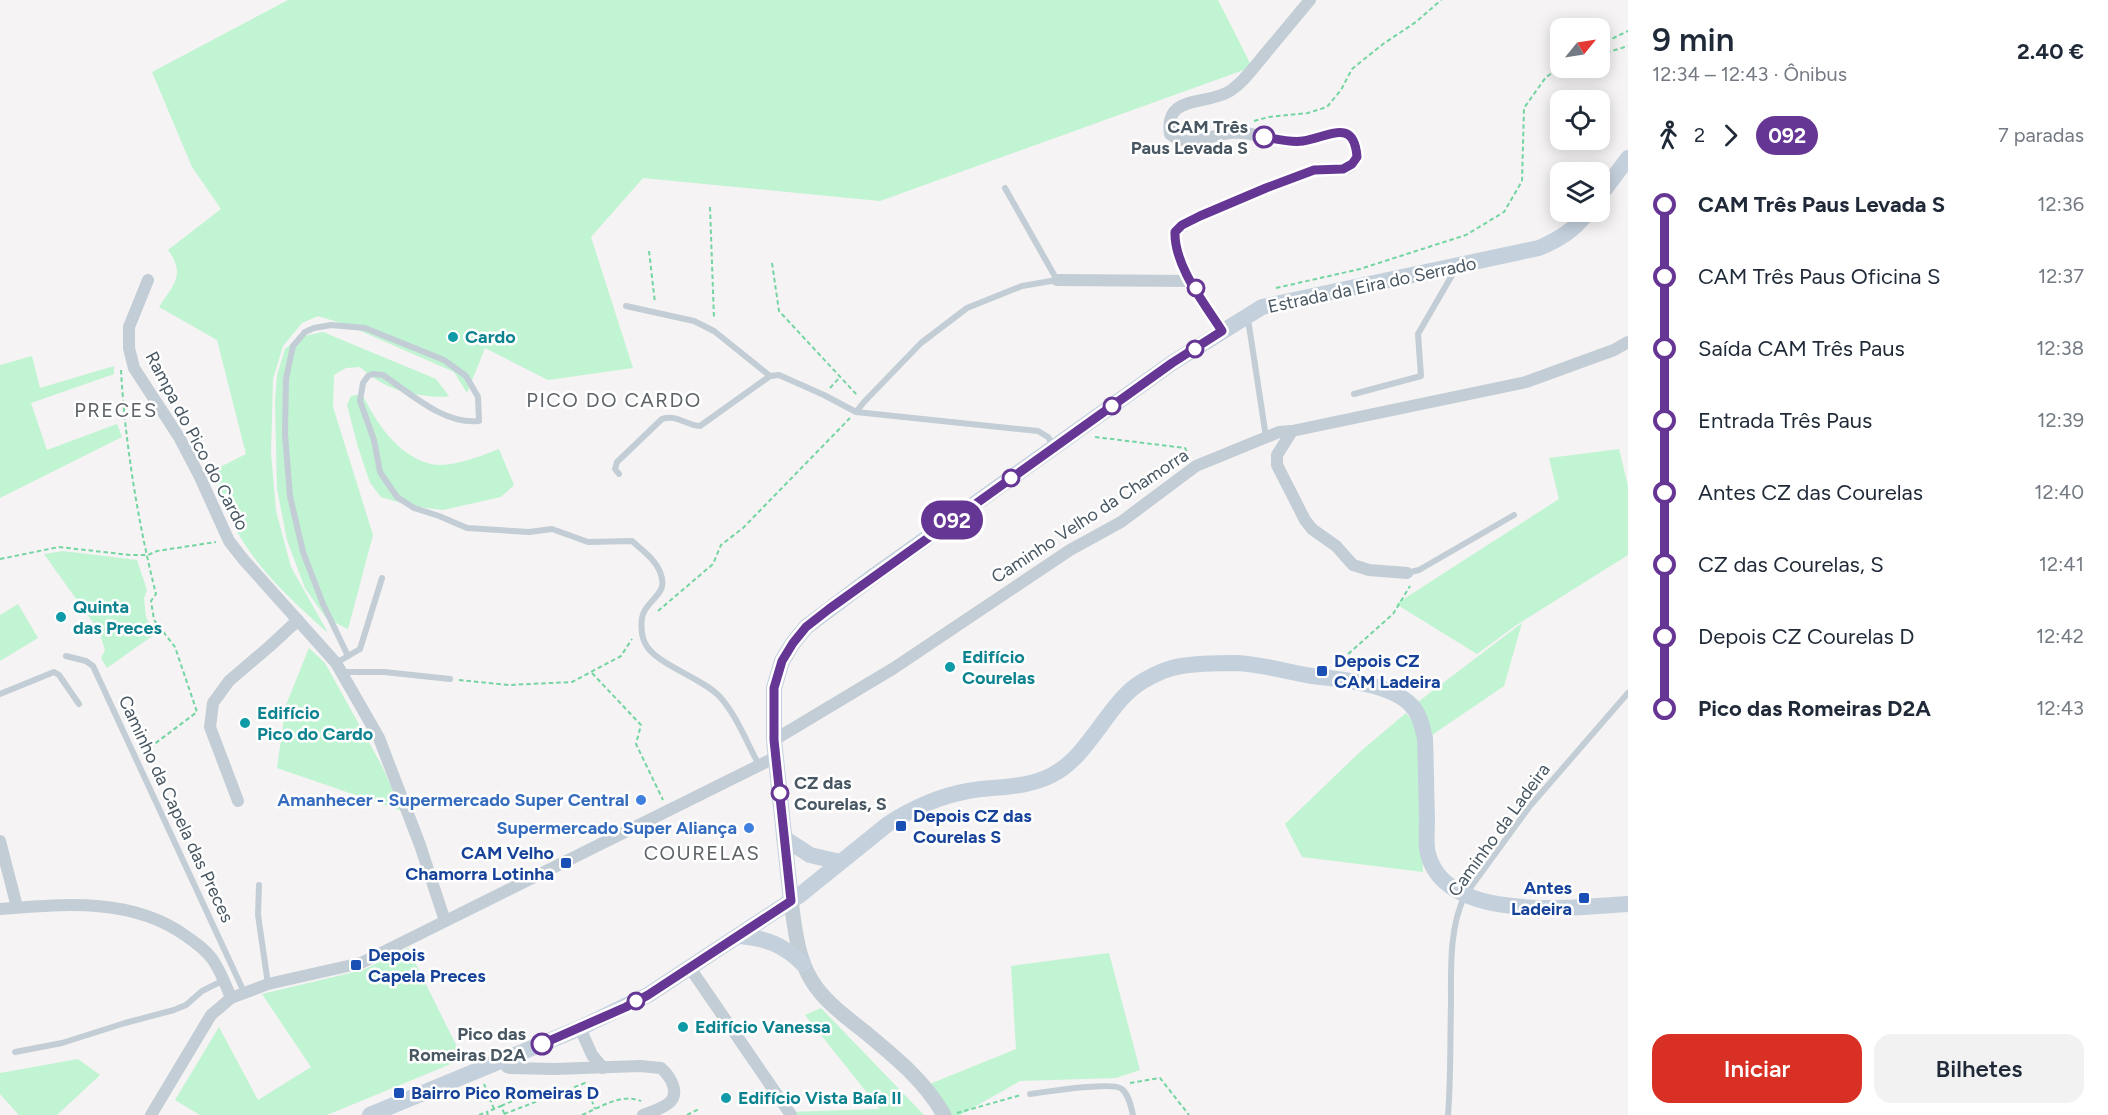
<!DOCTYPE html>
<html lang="pt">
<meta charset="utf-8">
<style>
:root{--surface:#fff;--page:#f2f2f3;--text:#1f2937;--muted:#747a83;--accent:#d93025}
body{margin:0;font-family:Figtree,sans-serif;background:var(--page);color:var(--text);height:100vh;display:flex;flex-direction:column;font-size:22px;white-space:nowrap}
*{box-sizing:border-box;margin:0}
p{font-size:20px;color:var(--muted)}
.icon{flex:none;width:33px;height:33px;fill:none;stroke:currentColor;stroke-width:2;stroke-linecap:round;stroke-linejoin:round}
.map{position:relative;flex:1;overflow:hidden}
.sheet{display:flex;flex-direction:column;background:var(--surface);width:480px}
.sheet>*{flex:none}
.badge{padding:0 12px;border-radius:20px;font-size:21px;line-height:39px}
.needle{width:39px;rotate:60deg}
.buttons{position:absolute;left:1550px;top:18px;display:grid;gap:12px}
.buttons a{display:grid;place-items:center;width:60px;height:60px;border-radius:12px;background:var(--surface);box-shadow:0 3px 15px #0003;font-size:30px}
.map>.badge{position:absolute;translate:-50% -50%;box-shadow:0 0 0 3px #fff}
.legs{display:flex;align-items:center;gap:9px;height:66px;padding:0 24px;font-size:20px}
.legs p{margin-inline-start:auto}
.overview{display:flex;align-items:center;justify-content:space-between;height:102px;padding:0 24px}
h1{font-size:33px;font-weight:600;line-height:45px}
.cta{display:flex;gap:12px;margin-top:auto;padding:12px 24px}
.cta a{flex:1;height:69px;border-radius:18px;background:var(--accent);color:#fff;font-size:24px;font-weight:600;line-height:69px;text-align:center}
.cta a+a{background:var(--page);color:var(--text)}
ul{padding:0 24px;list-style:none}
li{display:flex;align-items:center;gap:21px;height:72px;font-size:22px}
li i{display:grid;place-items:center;width:9px;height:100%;margin:0 8px;background:currentColor}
li i::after{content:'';width:15px;height:15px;margin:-8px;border:4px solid;border-radius:50%;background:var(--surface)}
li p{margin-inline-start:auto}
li:first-child i{background:linear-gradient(#0000 50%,currentColor 0)}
li:last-child i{background:linear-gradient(currentColor 50%,#0000 0)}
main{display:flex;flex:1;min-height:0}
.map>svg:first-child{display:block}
</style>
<main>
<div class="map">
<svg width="1628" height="1115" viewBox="0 0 1628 1115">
<rect width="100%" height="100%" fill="#f5f3f3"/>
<g fill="#c0f4d2">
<path d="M288 0H1218L1252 67 880 201 643 178 591 237 633 368 548 380 485 348 467 393 454 372 347 325 318 316 302 323 283 346 273 379 271 453 276 511 291 567 328 633C297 605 263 575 241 538 228 517 220 494 212 471L246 454 217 340 159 307C174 284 186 275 168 250L221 209 192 167 152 72Z"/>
<path d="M323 332 436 379 449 396C439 398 430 396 420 395 393 390 381 385 360 367L346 368 334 375 333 407 373 535 348 629 326 618 305 588 287 540 277 489 275 403 277 375 285 349 300 337Z"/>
<polygon points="32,356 40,388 114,366 114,374 31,403 47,450 117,424 122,437 0,498 0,365"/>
<path d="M362 394C376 422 396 453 427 463 446 470 482 456 499 449L514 485 501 497 443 510 411 506 381 497 370 483 358 447 347 405 351 396Z"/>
<polygon points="1619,449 1628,486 1628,555 1515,626 1477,654 1396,604 1559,499 1549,458"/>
<polygon points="63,551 137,560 147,590 144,598 146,617 155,634 107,668 101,658 105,650 99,631 44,554"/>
<polygon points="18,604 38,638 0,661 0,615"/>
<polygon points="1522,623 1504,686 1432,735 1418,702"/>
<polygon points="309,648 325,663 382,766 402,811 277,768 286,705"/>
<polygon points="1406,713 1413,722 1420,745 1423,872 1302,857 1285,824 1361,751"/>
<polygon points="408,948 463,1059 327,1115 200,1115 175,1100 219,1027 258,1100 311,1067 262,994 363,970"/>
<polygon points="1109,953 1140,1070 1116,1078 1020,1081 960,1115 944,1115 925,1086 1016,1049 1011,966"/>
<polygon points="821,1008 924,1115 791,1115 790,1112 880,1109 805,1015"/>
<polygon points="78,1059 100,1075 57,1115 19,1115 0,1094 0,1073"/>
</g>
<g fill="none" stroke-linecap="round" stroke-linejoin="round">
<g stroke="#74d5a2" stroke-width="2" stroke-dasharray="4.5 3" stroke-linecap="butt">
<polyline points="1599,45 1628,31"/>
<polyline points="1599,55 1628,46"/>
<polyline points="1554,74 1569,68"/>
<polyline points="1254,121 1269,117 1308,113 1327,107 1341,90 1352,69 1383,44 1416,22 1441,0"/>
<polyline points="710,207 714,319"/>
<polyline points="649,251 655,303"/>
<polyline points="772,263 779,311 857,395"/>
<polyline points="1276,288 1360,269 1466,235 1504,212 1522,181 1524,108 1546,77 1560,68"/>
<path d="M121 370C125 443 138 523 156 594L151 601 154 620 175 647 197 712 145 751"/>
<polyline points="830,388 840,377"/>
<polyline points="1095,437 1185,448 1189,456"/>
<polyline points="0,559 59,547 130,555 148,555 157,551 216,542"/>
<polyline points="658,611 713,564 721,545 743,528 850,418"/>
<polyline points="1337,664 1393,614 1410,586"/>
<polyline points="592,673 641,725 636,744 663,800"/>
<polyline points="459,680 509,685 572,682 621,656 632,639"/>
<polyline points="1130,1083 1160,1078 1189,1115"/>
<polyline points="484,1084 494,1109"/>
<polyline points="501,1106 541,1088"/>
<polyline points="957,1113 1021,1095"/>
<polyline points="504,1114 585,1083 595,1109"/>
<polyline points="479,1115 487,1112"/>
<polyline points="488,1115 487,1112 501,1106 505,1115"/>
<path d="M582 1115C601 1107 621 1093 641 1101"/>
<polyline points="687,1115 699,1109"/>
</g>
<g stroke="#c3cdd5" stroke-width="6">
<polyline points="626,306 694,321 714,331 770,376 779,375 824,395 856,412 1038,431 1048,437 1054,446"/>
<polyline points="1248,319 1266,437"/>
<polyline points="1354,394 1421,376 1418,334 1455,270"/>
<polyline points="856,412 864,402 921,343 967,308 1022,286 1057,280 1005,188"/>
<path d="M619 474 615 469 617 462 662 419C676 414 686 425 700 426L770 376"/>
<polyline points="1407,573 1419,570 1514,515"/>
<polyline points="66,656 86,661 93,666 244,992"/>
<path d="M348 656 323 604 303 552 290 496 285 434 286 379 293 346 305 332 314 328 331 325 365 328 444 360 466 376 478 397 479 421C444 425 410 393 383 375L373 374 368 376 363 383 360 401 374 440 380 472 397 497 414 508 439 516 467 528 529 532 552 529 588 542 632 541C642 550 655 559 660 572 669 593 651 597 644 612 640 620 641 635 645 643 654 664 703 678 720 697 737 716 747 743 759 765"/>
<polyline points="336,663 360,649 382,578"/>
<polyline points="341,672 384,672 450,679"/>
<polyline points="0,694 54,672 59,675 79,704"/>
<polyline points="259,885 258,915 268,984"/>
<polyline points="15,1052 62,1043 125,1023 174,1010 186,1005 202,991 224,980"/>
<path d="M1030 1094C1046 1092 1112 1081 1122 1089 1129 1095 1131 1107 1133 1115"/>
<path d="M1448 1115C1451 1078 1450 1041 1451 1004 1451 968 1449 928 1465 895L1530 806 1628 693"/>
</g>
<g stroke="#c3cdd5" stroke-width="12">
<polyline points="148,280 129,327 129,348 134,368 179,437 199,475 229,541 243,559 336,663 379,738 420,845 445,921"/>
<polyline points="1057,280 1191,281"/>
<path d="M1222 331C1205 304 1174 266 1175 233 1191 216 1218 209 1239 200 1263 190 1287 178 1312 171 1324 168 1341 174 1352 165 1358 159 1358 151 1355 144 1346 120 1319 139 1303 141 1279 145 1254 130 1230 133 1208 135 1190 150 1170 134 1164 94 1206 106 1230 91 1244 82 1254 67 1265 54 1280 36 1295 18 1310 0"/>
<polyline points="1292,431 1277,455 1277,465 1305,520 1312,529 1336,546 1353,565 1369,570 1407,573"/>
<polyline points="774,740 894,668 1070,550 1121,522 1196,466 1279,432 1292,431 1526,382 1614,350 1628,342"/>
<polyline points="238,801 210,727 213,703 229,681 270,646 298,620"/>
<polyline points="0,841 17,907"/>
<path d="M0 909C63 904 132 897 186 936 196 943 206 950 213 960 221 972 226 985 231 998"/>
<polyline points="690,968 791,1115"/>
<polyline points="580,1028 592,1055 603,1068"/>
<path d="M503 1060 507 1067 510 1068 554 1069 640 1066 661 1068C670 1076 680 1092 670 1102 664 1108 651 1112 643 1115"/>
<polyline points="151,1115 211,1015 231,998 268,984 361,963 776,757"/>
</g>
<path stroke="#c3cdd5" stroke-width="15" d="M791 901C795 928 797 957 812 981 824 1001 846 1017 865 1032 895 1057 924 1080 944 1115"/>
<g stroke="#c4d0dc" stroke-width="16">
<polyline points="1599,197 1628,158"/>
<polyline points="784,838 810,855 840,862"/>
<path d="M791 901 774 740V688L782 661 793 643 806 627 875 575 1172 363 1262 307 1539 248C1560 239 1574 230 1588 212"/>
<path d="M739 936C766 938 784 945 803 964"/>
<path d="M370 1115 580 1028 648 995 800 895 888 824C913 808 939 796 968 791 996 786 1025 789 1052 775 1091 755 1108 701 1143 681 1155 674 1167 668 1181 666 1199 663 1218 663 1236 663 1262 664 1287 672 1312 676 1340 679 1391 684 1411 705 1420 714 1422 727 1425 738 1426 764 1426 791 1427 817 1427 827 1426 839 1427 849 1440 925 1574 907 1628 904"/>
</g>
</g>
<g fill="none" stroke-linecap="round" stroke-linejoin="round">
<g stroke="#fff" stroke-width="14">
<path id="line-1" d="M542 1044 626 1007 648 995 791 901 774 740V688L782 661 793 643 806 627 829 609 1172 363 1222 331C1205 304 1174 266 1175 232L1182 225 1200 216 1266 188 1314 170 1343 169 1352 164 1357 157C1354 116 1327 138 1303 141 1291 143 1276 139 1264 137"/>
</g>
<use href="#line-1" stroke="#663695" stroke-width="9"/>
</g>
<g fill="#fff" stroke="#663695" stroke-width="3">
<circle cx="1264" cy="137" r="10"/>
<circle cx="1196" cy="288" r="8"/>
<circle cx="1195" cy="349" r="8"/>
<circle cx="1112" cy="406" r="8"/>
<circle cx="1011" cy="478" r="8"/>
<circle cx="780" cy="793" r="8"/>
<circle cx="636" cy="1001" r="8"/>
<circle cx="542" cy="1044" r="10"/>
</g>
<g fill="#0f9aa8" stroke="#fff" stroke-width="2">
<circle cx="453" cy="337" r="6"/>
<circle cx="61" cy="617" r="6"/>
<circle cx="950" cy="667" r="6"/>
<circle cx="245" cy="723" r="6"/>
<circle cx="683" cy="1027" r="6"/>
<circle cx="726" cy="1098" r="6"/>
</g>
<g fill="#1a4fb4" stroke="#fff" stroke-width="2">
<rect x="1316" y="665" width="12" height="12" rx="3"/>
<rect x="895" y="820" width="12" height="12" rx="3"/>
<rect x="560" y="857" width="12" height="12" rx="3"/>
<rect x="1578" y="892" width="12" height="12" rx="3"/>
<rect x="350" y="959" width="12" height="12" rx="3"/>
<rect x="393" y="1087" width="12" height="12" rx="3"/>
</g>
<g fill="#3f7fe0" stroke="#fff" stroke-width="2">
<circle cx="641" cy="800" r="6"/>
<circle cx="749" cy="828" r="6"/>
</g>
<g text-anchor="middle" stroke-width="5" stroke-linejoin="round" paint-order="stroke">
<g font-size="18" font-weight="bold" fill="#485762" stroke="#fff" text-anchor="end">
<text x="1248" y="133">CAM Três<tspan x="1248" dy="21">Paus Levada S</tspan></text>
<text x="794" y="789" text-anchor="start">CZ das<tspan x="794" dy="21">Courelas, S</tspan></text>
<text x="526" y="1040">Pico das<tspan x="526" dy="21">Romeiras D2A</tspan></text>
</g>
<g font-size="18" fill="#485762" stroke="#fff">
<text transform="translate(1372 285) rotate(-12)" y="6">Estrada da Eira do Serrado</text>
<text transform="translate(197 441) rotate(62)" y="6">Rampa do Pico do Cardo</text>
<text transform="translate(1090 516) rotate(-33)" y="6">Caminho Velho da Chamorra</text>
<text transform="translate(176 809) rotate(65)" y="6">Caminho da Capela das Preces</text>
<text transform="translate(1499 830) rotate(-54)" y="6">Caminho da Ladeira</text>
</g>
<g font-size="18" font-weight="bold" fill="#0d838f" stroke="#fff" text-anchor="start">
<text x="465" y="343">Cardo</text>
<text x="73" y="613">Quinta<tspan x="73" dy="21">das Preces</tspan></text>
<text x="962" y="663">Edifício<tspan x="962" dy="21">Courelas</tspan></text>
<text x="257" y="719">Edifício<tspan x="257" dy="21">Pico do Cardo</tspan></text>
<text x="695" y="1033">Edifício Vanessa</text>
<text x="738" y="1104">Edifício Vista Baía II</text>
</g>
<g font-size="18" font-weight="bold" fill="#164399" stroke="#fff" text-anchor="start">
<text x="1334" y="667">Depois CZ<tspan x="1334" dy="21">CAM Ladeira</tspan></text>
<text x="913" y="822">Depois CZ das<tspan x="913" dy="21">Courelas S</tspan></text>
<text x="554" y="859" text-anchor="end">CAM Velho<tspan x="554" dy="21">Chamorra Lotinha</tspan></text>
<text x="1572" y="894" text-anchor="end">Antes<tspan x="1572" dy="21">Ladeira</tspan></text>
<text x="368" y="961">Depois<tspan x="368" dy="21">Capela Preces</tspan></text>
<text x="411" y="1099">Bairro Pico Romeiras D</text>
</g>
<g font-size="18" font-weight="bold" fill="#366cbe" stroke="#fff" text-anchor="end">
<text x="629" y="806">Amanhecer - Supermercado Super Central</text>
<text x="737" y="834">Supermercado Super Aliança</text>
</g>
<g font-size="20" letter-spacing="1.5" fill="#5e6368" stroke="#fff">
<text x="614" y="407">PICO DO CARDO</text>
<text x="116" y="417">PRECES</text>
<text x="702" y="860">COURELAS</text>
</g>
</g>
</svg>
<div class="buttons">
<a><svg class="needle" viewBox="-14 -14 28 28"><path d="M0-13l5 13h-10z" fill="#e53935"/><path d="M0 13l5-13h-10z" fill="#747a83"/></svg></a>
<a><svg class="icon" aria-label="locate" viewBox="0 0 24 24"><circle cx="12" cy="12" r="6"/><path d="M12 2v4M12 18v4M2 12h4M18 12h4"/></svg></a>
<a><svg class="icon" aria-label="layers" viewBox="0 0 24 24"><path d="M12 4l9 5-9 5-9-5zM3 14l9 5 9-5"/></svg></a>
</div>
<b class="badge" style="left:952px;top:520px;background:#663695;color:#fff">092</b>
</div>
<section class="sheet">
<div class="overview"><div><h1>9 min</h1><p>12:34 – 12:43 · Ônibus</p></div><b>2.40 €</b></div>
<div class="legs"><svg class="icon" aria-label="walk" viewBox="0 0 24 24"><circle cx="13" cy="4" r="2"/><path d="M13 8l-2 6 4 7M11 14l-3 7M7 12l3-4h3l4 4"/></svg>2<svg class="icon" aria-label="forward" viewBox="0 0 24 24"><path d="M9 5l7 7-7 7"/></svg><b class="badge" style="background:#663695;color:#fff">092</b><p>7 paradas</p></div>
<ul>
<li><i style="color:#663695"></i><b>CAM Três Paus Levada S</b><p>12:36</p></li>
<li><i style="color:#663695"></i><span>CAM Três Paus Oficina S</span><p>12:37</p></li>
<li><i style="color:#663695"></i><span>Saída CAM Três Paus</span><p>12:38</p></li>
<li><i style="color:#663695"></i><span>Entrada Três Paus</span><p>12:39</p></li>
<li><i style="color:#663695"></i><span>Antes CZ das Courelas</span><p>12:40</p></li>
<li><i style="color:#663695"></i><span>CZ das Courelas, S</span><p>12:41</p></li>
<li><i style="color:#663695"></i><span>Depois CZ Courelas D</span><p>12:42</p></li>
<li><i style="color:#663695"></i><b>Pico das Romeiras D2A</b><p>12:43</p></li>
</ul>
<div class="cta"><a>Iniciar</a><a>Bilhetes</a></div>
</section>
</main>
